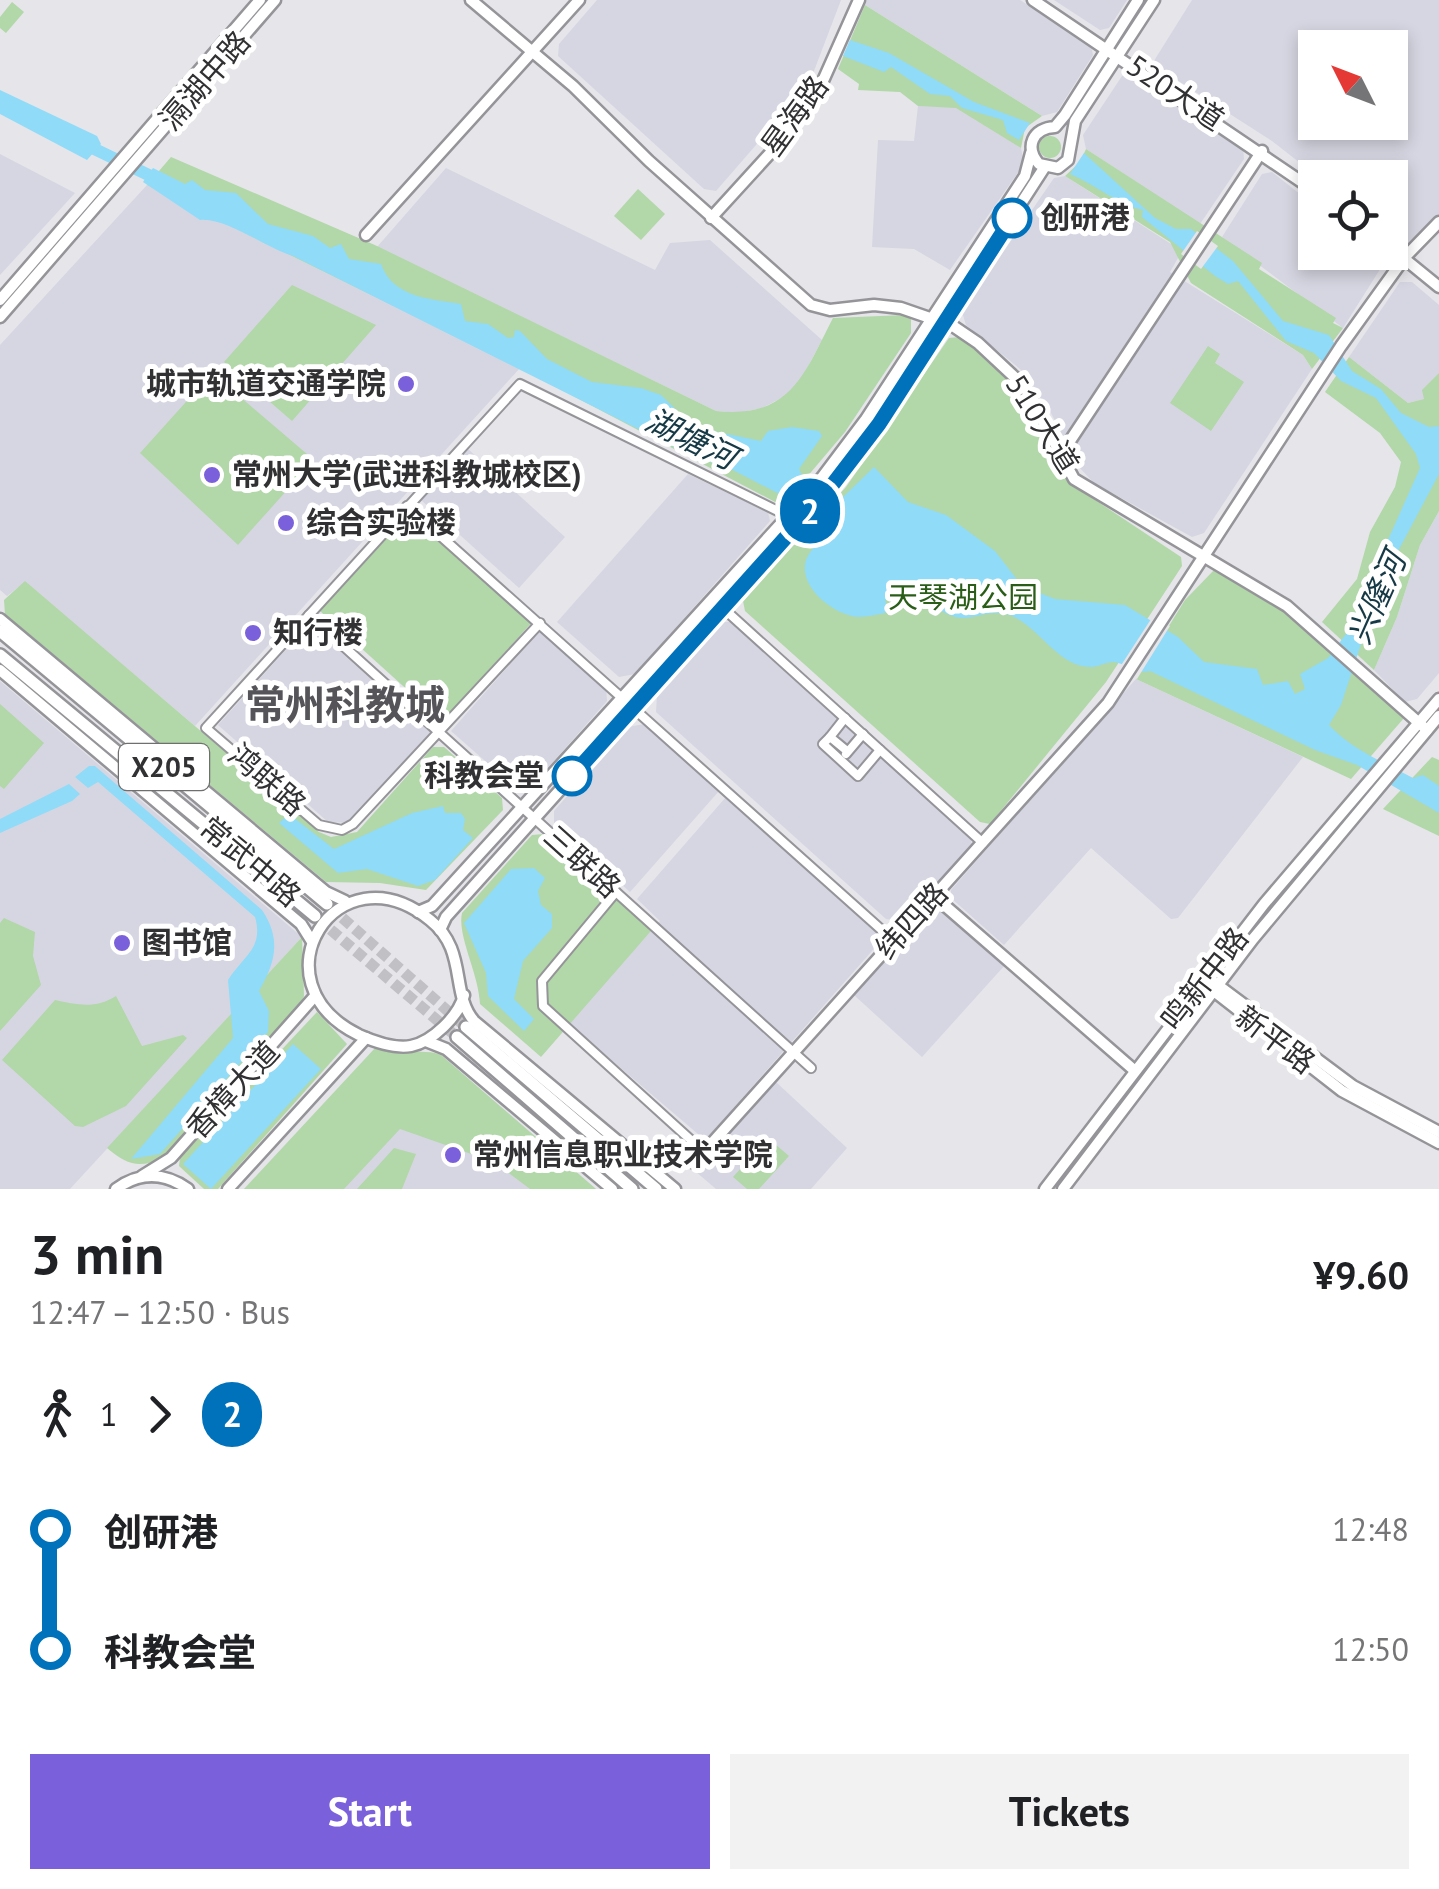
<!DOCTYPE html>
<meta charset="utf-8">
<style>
:root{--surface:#fff;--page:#f2f2f2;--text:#202124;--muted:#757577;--accent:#7b60db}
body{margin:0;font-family:"PT Sans","Noto Sans SC",sans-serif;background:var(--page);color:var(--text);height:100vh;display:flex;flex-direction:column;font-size:38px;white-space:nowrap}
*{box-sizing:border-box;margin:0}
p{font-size:32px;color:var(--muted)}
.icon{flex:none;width:55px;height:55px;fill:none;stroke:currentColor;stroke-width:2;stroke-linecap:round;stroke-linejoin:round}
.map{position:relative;height:1189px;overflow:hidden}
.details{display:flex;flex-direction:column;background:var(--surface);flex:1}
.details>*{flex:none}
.badge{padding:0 20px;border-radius:32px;font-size:35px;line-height:65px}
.needle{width:65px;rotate:312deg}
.buttons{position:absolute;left:1298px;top:30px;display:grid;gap:20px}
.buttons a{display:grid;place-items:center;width:110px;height:110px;border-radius:0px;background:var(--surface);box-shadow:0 5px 15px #0003;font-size:50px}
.map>.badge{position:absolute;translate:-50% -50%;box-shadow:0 0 0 5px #fff}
.legs{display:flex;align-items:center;gap:15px;height:110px;padding:0 30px;font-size:32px}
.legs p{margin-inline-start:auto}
.head{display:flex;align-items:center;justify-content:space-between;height:170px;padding:0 30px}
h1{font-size:55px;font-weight:700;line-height:75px}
.action{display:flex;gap:20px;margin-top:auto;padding:20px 30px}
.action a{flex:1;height:115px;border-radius:0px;background:var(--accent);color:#fff;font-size:40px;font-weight:700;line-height:115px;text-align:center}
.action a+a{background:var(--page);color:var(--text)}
ul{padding:0 30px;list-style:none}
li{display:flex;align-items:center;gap:35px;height:120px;font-size:38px}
li i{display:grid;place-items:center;width:15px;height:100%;margin:0 12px;background:currentColor}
li i::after{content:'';width:25px;height:25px;margin:-12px;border:8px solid;border-radius:50%;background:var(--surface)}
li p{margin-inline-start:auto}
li:first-child i{background:linear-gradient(#0000 50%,currentColor 0)}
li:last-child i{background:linear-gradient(currentColor 50%,#0000 0)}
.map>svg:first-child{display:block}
</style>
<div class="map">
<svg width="1439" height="1189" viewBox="0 0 1439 1189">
<rect width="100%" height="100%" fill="#e5e5ea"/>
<g fill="#d6d6e2" fill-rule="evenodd">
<polygon points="597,0 841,0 809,84 716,191 704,189 558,56 559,44"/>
<polygon points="867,0 1020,0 1091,46 1093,55 1057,112 1042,116 865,5"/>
<polygon points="1054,0 1127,0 1109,28 1100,30"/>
<path d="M1192 0H1439V216L1406 246 1390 233V178L1318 177 1272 141 1152 64ZM1315 48H1390V122H1315Z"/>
<polygon points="1133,73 1243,147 1244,159 1200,224 1086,149 1083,135 1122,76"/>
<polygon points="918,106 956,107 1021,148 1024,164 950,270 914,249 872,247 878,140 914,141"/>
<polygon points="0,154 75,193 0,275"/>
<polygon points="446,168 655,270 670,243 710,240 822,340 795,391 762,408 739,413 716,411 377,247"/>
<polygon points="1272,172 1315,206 1315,252 1374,253 1381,257 1382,266 1343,328 1222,237 1262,174"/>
<polygon points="1065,176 1182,251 1170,272 1303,355 1312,369 1204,533 1192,537 1094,483 1078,466 1051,413 1020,369 966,325 962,312 1054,178"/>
<polygon points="147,185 520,368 195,726 25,582 7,596 0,590 0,345"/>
<polygon points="1400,282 1412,282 1439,305 1439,373 1425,399 1408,403 1349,357"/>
<polygon points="468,449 565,537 519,588 421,500"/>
<polygon points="688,474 768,512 770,521 635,674 619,677 557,622"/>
<polygon points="1439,511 1439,673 1417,699 1405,702 1374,670 1397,617 1420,545"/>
<polygon points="722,622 734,622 970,835 972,845 902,921 886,919 656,712 657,695"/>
<polygon points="309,624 433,734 349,823 328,822 218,725"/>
<polygon points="541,629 606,688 607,701 531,787 516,788 451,731"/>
<polygon points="1136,679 1303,757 1178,918 1171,919 1091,848 1004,945 951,898 951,890"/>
<polygon points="0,681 302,937 70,1189 0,1189"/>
<polygon points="644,724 719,791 630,892 554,823 554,811 628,727"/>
<polygon points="726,797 878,933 879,943 705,1140 568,1023 660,921 637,899"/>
<polygon points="942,908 1005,965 922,1057 854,995 933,909"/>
<polygon points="441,1055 596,1189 318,1189"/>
<polygon points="776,1082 847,1148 811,1189 716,1189 695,1171"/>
</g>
<g fill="#b2d7a8">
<polygon points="12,2 24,12 6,33 0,28 0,17"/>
<polygon points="865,5 1042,116 1025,128 1021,148 956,108 918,106 900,92 858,90 859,84 838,69"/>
<circle cx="1050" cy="147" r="11"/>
<polygon points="1086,149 1262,263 1259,269 1336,318 1333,323 1343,328 1312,369 1303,355 1191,283 1170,242 1065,176 1080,162"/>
<path d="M171 157 377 246 716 411C791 419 804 374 833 318L905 315 911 319V333L845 432 784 504 777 503 520 368 147 185Z"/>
<polygon points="638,189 665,214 641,240 614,216"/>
<polygon points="292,285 376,325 292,421 224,362"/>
<polygon points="959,337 1006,373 1020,391 1068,482 1181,557 1182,566 1106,682 990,824 980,822 745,611 743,601 846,487 949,338"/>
<polygon points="1208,346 1220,354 1215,363 1244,382 1211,431 1170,403"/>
<polygon points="1349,357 1408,403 1424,399 1422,390 1439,373 1439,511 1420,545 1397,617 1374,670 1322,622 1357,579 1370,532 1395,487 1401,462 1380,433 1325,392"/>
<polygon points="212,373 314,460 238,545 140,453"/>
<polygon points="410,513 533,621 443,722 320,611"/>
<polygon points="1215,569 1285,611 1404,718 1351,779 1136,679 1185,600"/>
<polygon points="25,581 319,832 331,837 357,832 433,747 444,747 502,798 503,810 426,890 380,883 326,882 5,614 4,600"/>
<polygon points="0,704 44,743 4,789 0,786"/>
<polygon points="1432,757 1439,760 1439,836 1383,809"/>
<path d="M544 834 651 931 541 1057 480 1004C479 974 457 936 462 913L532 835Z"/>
<polygon points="4,918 35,932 33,956 41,985 0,1031 0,923"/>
<path d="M302 937 304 996 300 1005 162 1159C138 1168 127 1165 107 1148Z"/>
<path d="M116 996 142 1046 183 1035 187 1038 126 1106 83 1127 75 1126 2 1060 55 1000C77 1005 96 1009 116 996Z"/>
<polygon points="317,1012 347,1044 218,1189 204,1189 179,1166 180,1158"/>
<path d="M376 1047C398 1058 420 1047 441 1055L596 1189H530L494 1162 400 1129 344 1189H244Z"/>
<polygon points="768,1138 789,1156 759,1189 747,1189 733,1177"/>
<polygon points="394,1148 416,1154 402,1189 357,1189"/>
</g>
<g fill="#90dbf8">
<polygon points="850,40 889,53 974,102 1030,123 1019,140 1007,133 1003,120 962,108 950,96 930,94 891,67 884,72 843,56"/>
<polygon points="0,90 97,136 101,144 87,160 0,114"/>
<path d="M1084 153 1155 218 1176 229H1191L1233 261 1283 321 1329 335 1352 371 1381 389 1401 413 1429 427 1439 426V474L1396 555 1384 600 1362 641 1341 705 1329 725C1350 748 1384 763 1413 778L1423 775 1439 786V813L1357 765 1315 750 1150 671C1133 675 1129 664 1114 662 1106 662 1098 667 1091 667 1059 667 1041 630 1014 617 991 606 973 622 955 617 931 610 913 582 885 600L889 612C880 614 867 617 858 617 835 615 802 590 805 565 807 549 825 540 827 525L784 504 785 497 729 468 696 458 293 256C266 248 225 217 200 220L143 182 153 168 185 184 192 180 205 190 236 193 268 224 313 236 330 248 341 244 349 259 381 264C393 298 431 299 461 304L465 321 488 324 508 338 514 337 515 330 520 331 547 359 592 382 641 388 661 395 694 427 761 441 768 431 792 427 819 431 822 436 799 469 804 479 842 498 874 467 908 502 946 515 995 551 1022 586 1055 599 1125 605 1178 637 1204 662 1257 669 1263 685 1288 681 1295 694 1305 689 1300 674 1328 658 1346 634 1420 468 1416 454 1376 398 1341 381 1314 353 1286 341 1238 281 1228 284 1215 276 1142 217 1143 210C1117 204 1096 185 1070 174Z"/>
<path d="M89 766H95L262 910C282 940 275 963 259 991L269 1011 268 1032 160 1154 131 1159 233 1038 228 980C243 956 264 949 255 917L98 782 88 788 75 777Z"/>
<polygon points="69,784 80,794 72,801 0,833 0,819"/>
<polygon points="443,806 445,813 461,813 465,819 463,830 473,838 435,880 418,886 367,869 338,873 279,823 289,814 334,849 412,813"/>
<polygon points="534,868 545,878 538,891 541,905 552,914 552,928 523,961 514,999 534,1019 524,1031 488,996 486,973 464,923 511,869"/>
<polygon points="293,1044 321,1069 211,1189 183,1164"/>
</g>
<g fill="#e5e5ea">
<polygon points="1197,231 1218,246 1201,269 1181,254"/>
<polygon points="804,479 842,498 820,522 784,504"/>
<polygon points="1153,616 1170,626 1137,679 1118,670"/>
</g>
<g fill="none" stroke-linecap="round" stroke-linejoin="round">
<polyline stroke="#90dbf8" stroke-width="12" points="82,143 159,180"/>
<g stroke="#c1c1c5" stroke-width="11" stroke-dasharray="11 5.5" stroke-linecap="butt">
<polyline points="330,907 466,1027"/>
<polyline points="318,919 457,1037"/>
</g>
<g stroke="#959599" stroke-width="12">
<g id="street">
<polyline points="407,506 894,941"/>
<polyline points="723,608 983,843"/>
<polyline points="309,615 811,1068"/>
<polyline points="540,623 353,824 342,830 319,825 206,728 520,384 800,522"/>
<polyline points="845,718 830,737 847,751"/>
<polyline points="830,737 823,744 858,776 880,750"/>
<polyline points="846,754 863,734"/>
<polyline points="616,892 542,981 543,1006 704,1152"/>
</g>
</g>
<g stroke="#959599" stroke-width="15">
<g id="secondary">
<polyline points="471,0 573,86 649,161 811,305 830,310 874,305 901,308 953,326 978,343 1024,386 1074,479 1287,606 1427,730"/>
<polyline points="1033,0 1315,191"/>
<path d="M1138 0 1065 115 1055 127C1033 128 1024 147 1039 164L1058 168 1068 160 1075 121 1154 0"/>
<polyline points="711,218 785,137 818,92 859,0"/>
<polyline points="366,235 579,0"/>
<polyline points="1390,247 1439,287"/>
<polyline points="0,300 260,0"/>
<polyline points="0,317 275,0"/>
<polyline points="1060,456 1262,151"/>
<polyline points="0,619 326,892 345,901"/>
<polyline points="0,670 301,924 311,940"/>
<polyline points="935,897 1134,1070"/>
<polyline points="418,912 432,906 817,484 866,419 1025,176 1031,153"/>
<polyline points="440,930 446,917 830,489 879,423 1044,168"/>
<polyline points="1215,983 1353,1086 1439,1132"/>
<polyline points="1210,988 1342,1091 1439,1143"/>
<path d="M464 995C459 1016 432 1042 411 1046 394 1049 375 1042 359 1035 251 982 337 845 430 920 468 950 450 993 474 1021L675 1189"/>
<polyline points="426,1041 446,1049 612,1189"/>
<polyline points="694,1163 1108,703 1341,346 1405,257 1439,222"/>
<polyline points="142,1176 171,1158 315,996"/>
<path d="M116 1189C139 1172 164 1172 188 1189"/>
<polyline points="228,1189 366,1038"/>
<polyline points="1045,1189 1264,904 1439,699"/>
<polyline points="1063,1189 1253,939 1439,716"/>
</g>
</g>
<g stroke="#959599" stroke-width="16">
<g id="primary">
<polyline points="0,631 327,904"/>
<polyline points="0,655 315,916"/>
<polyline points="466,1027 656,1189"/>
<polyline points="457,1037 632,1189"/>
</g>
</g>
<use href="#street" stroke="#fff" stroke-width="8"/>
<use href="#secondary" stroke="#fff" stroke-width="10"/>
<use href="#primary" stroke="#fff" stroke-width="11"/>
</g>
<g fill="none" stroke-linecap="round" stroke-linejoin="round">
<g stroke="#fff" stroke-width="22">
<polyline id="line-1" points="572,776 830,488 879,424 1012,218"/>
</g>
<use href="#line-1" stroke="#0072bc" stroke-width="15"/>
</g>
<g fill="#fff" stroke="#0072bc" stroke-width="5">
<circle cx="1012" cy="218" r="18"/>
<circle cx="572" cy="776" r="18"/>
</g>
<g fill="#7b60db" stroke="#fff" stroke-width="4">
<circle cx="406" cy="384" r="10"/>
<circle cx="212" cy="475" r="10"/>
<circle cx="286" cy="523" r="10"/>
<circle cx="253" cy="633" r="10"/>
<circle cx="122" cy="943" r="10"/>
<circle cx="453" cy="1155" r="10"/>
</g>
<g text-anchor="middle" stroke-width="10" stroke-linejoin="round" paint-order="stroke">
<rect fill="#fff" stroke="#6f6f70" stroke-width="2.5" x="119" y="744" width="90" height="46" rx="8"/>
<g font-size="28" font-weight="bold" fill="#313133">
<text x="164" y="777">X205</text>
</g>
<g font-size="30" fill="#313133" stroke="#fff">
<text transform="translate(205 81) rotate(-49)" y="10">滆湖中路</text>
<text transform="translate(1175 93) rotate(34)" y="10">520大道</text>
<text transform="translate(795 116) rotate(-54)" y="10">星海路</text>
<text transform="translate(1042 424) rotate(58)" y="10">510大道</text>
<text transform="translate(267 780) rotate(41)" y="10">鸿联路</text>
<text transform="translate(250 862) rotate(40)" y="10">常武中路</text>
<text transform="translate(582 862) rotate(42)" y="10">三联路</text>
<text transform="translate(912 921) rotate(-48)" y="10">纬四路</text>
<text transform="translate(1205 979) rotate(-52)" y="10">鸣新中路</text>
<text transform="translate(1275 1040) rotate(37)" y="10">新平路</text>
<text transform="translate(233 1090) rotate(-47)" y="10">香樟大道</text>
</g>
<g font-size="30" font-weight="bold" fill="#313133" stroke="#fff" text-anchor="start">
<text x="1040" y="228">创研港</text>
<text x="544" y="786" text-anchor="end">科教会堂</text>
</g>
<g font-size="30" font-weight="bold" fill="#313133" stroke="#fff" text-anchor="start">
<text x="386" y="394" text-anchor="end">城市轨道交通学院</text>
<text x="232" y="485">常州大学(武进科教城校区)</text>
<text x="306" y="533">综合实验楼</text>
<text x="273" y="643">知行楼</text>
<text x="142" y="953">图书馆</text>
<text x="473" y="1165">常州信息职业技术学院</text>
</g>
<g font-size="30" fill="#2a5e18" stroke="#fff">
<text x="963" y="608">天琴湖公园</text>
</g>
<g font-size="32" font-style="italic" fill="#163946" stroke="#fff">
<text transform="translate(691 439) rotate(26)" y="11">湖塘河</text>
<text transform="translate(1377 598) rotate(-66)" y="11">兴隆河</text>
</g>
<g font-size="40" font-weight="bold" fill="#555559" stroke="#fff">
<text x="345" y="719">常州科教城</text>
</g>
</g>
</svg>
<div class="buttons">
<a><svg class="needle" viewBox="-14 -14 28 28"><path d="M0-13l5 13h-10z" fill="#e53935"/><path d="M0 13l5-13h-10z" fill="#757577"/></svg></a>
<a><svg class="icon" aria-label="locate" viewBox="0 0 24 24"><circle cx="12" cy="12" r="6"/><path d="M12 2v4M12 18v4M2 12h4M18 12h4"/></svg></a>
</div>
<b class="badge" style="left:810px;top:511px;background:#0072bc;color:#fff">2</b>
</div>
<section class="details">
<div class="head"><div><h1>3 min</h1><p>12:47 – 12:50 · Bus</p></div><b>¥9.60</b></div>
<div class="legs"><svg class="icon" aria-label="walk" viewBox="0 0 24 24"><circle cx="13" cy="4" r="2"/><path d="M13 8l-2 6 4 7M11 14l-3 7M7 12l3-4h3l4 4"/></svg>1<svg class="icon" aria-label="forward" viewBox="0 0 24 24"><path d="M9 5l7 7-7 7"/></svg><b class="badge" style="background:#0072bc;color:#fff">2</b></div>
<ul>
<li><i style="color:#0072bc"></i><b>创研港</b><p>12:48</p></li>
<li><i style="color:#0072bc"></i><b>科教会堂</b><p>12:50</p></li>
</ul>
<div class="action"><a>Start</a><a>Tickets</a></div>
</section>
